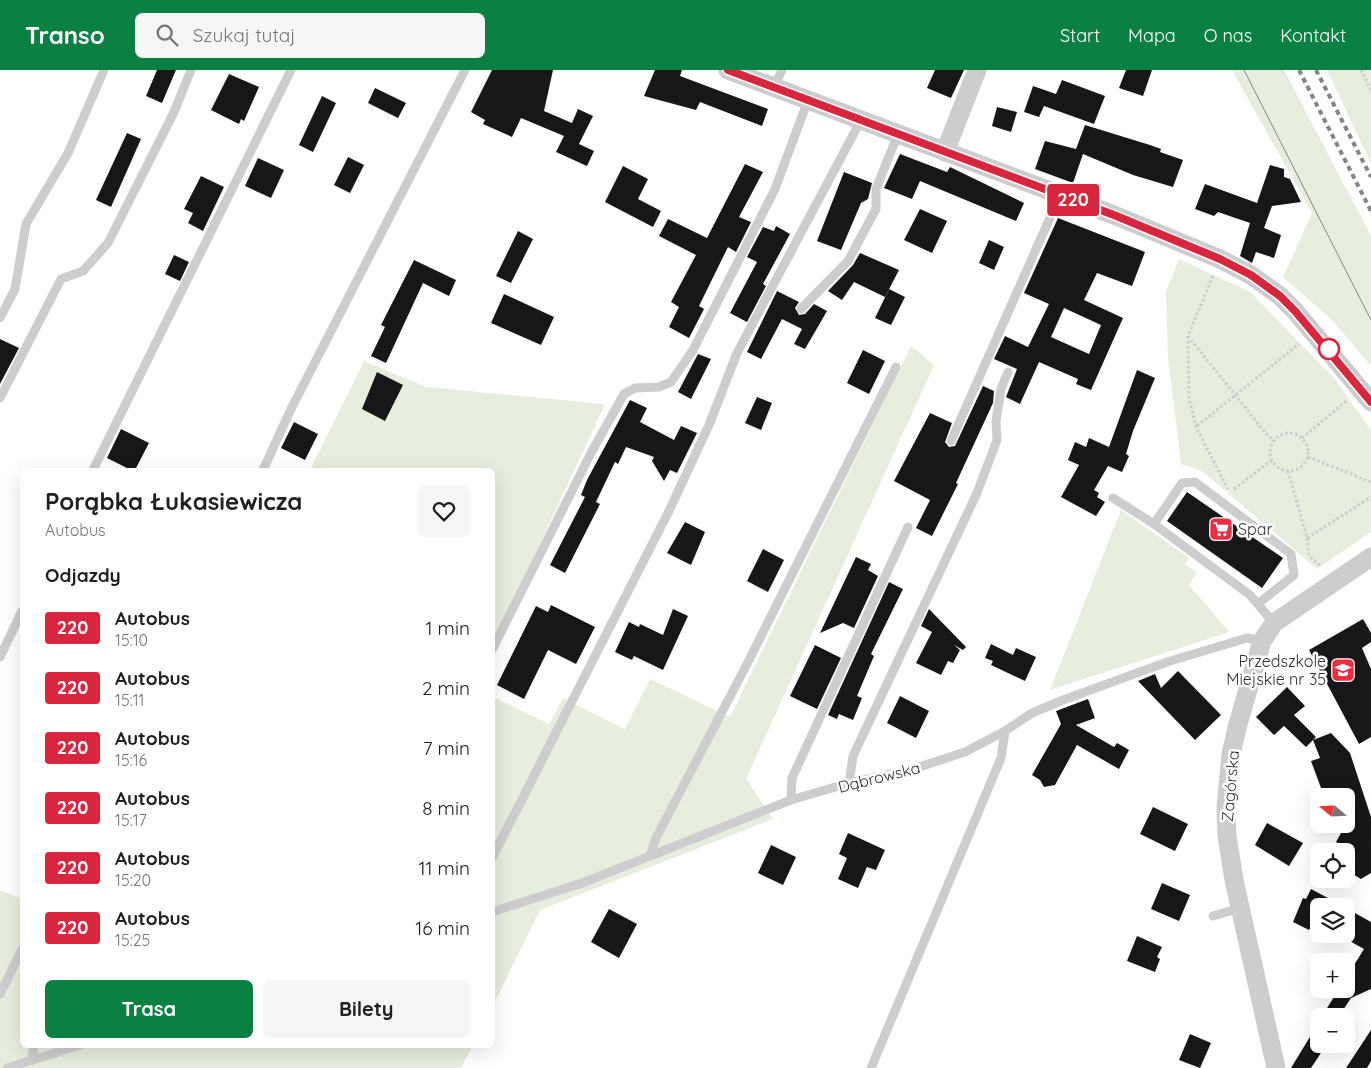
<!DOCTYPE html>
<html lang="pl">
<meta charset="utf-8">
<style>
:root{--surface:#fff;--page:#f6f6f6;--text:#202124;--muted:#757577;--accent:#0b8043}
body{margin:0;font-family:Quicksand,sans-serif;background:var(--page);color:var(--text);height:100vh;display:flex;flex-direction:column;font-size:19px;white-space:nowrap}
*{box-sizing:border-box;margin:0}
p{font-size:16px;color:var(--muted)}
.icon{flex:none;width:28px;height:28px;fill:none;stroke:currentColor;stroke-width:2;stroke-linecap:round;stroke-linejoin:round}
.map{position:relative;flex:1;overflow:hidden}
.drawer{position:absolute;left:20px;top:398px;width:475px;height:580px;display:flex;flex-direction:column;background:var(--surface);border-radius:8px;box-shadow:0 5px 20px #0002}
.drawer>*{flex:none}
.badge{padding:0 10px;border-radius:4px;font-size:18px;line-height:32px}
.needle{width:32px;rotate:289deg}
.buttons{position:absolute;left:1310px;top:718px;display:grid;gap:10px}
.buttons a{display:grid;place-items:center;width:45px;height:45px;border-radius:8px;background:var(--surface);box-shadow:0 5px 20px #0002;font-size:25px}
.map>.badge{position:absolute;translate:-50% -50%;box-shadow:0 0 0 2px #fff}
h2{padding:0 25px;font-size:19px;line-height:45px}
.round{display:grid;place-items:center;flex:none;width:52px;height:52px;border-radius:8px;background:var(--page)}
.headline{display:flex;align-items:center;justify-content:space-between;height:85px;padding:0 25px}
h1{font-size:24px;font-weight:800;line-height:38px}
.action{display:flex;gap:10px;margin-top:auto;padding:10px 25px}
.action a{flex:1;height:58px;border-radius:8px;background:var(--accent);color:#fff;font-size:20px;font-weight:800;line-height:58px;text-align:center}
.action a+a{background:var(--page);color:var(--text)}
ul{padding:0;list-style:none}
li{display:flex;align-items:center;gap:15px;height:60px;padding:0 25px}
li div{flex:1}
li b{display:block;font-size:19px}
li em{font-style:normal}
li .badge{min-width:55px;font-weight:700;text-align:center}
header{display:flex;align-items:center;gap:30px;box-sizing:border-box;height:70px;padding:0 25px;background:var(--accent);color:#fff}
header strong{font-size:24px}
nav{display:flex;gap:28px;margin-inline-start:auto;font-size:18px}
.search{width:350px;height:45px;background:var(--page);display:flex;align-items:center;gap:12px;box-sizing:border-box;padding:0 18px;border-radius:8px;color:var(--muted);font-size:19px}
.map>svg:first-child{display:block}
</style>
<header>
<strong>Transo</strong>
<div class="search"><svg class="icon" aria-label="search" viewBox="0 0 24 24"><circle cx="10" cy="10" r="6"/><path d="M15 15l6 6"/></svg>Szukaj tutaj</div>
<nav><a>Start</a><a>Mapa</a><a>O nas</a><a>Kontakt</a></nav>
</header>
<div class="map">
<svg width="1371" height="998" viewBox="0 0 1371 998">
<rect width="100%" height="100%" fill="#fff"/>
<g fill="#e7eede">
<polygon points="1232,0 1284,0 1371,166 1371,296 1333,251 1283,207 1312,143"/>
<polygon points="1327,0 1371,0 1371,93"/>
<polygon points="1179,189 1250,222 1334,308 1371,360 1371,462 1317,499 1202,401 1181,394 1168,287 1166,222"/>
<polygon points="911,276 934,295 746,709 773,749 540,840 493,936 493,627 549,654 563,628 625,659 650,609 730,647"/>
<polygon points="364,291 426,317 605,334 493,575 492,400 310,400"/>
<polygon points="1121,440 1189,488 1185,494 1197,502 1189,515 1229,562 1050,620"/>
<polygon points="0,820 22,829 22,975 473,975 461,998 0,998"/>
</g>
<g fill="#171717" fill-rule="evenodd">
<polygon points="157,0 176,0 162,33 146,26"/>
<polygon points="492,0 553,0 544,41 572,53 578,39 593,46 579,74 594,81 587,96 556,82 564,66 521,48 512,67 483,54 485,50 471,42"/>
<polygon points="655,0 682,0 680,6 768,39 762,56 700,32 696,40 644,26"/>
<polygon points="935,0 964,0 951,28 927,18"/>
<polygon points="1126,0 1152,0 1143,26 1119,18"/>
<polygon points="229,4 259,17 244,51 241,49 239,54 211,40"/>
<polygon points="1062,10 1105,26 1094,54 1044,36 1039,47 1024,42 1033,16 1056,24"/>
<polygon points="375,18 406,33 398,48 368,33"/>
<polygon points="322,26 336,33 313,82 299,75"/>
<polygon points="997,37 1017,42 1011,62 992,56"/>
<polygon points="1085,55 1150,75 1161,79 1160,82 1183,90 1173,117 1133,105 1083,84 1073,113 1035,99 1045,71 1076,79"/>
<polygon points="127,63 141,69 111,137 96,130"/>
<polygon points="900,84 947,102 950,97 1024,133 1016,151 920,111 912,129 884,118"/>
<polygon points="348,87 364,95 350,123 334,115"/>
<polygon points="258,88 284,100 271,128 245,116"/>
<polygon points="745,94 763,102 739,147 751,152 736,182 728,177 699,236 704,239 689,268 669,257 679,237 671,232 696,185 659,166 668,149 707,168"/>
<polygon points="1270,95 1284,99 1284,107 1290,109 1301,132 1272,136 1264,158 1281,165 1274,188 1256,182 1252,193 1240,186 1250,153 1218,142 1214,146 1195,139 1205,114 1257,133"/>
<polygon points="623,96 648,109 638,129 661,141 653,157 605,132"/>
<polygon points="844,102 872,113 868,129 861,133 841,180 817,171"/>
<polygon points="201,106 224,117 203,161 188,153 193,143 184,139"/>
<polygon points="920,139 947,151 932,183 904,170"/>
<path d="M1058 148 1145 182 1132 216 1097 203 1084 230 1123 248 1091 320 1076 314 1078 309 1039 292 1020 334 1006 327 1017 299 994 289 1005 266 1028 277 1049 234 1024 223ZM1064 238 1101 255 1089 284 1051 267Z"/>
<polygon points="776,156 790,164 763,214 766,216 747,252 730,243 757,192 747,187 763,157 774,161"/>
<polygon points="518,161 533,169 511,213 496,206"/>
<polygon points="989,170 1004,177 994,200 979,193"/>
<polygon points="860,183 899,200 885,227 854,212 842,230 828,221 853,195"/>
<polygon points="174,185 189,192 180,211 165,204"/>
<polygon points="414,190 456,210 449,226 423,213 386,293 371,286 385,257 381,255"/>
<polygon points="889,219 905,227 891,255 875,248"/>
<polygon points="777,221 799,232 795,238 799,245 805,244 814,234 827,241 805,279 794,274 802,259 782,249 761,289 747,282"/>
<polygon points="504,224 554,247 541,275 491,253"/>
<polygon points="0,269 19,278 0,314"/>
<polygon points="863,280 885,291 869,324 847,313"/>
<polygon points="698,284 711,289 691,329 678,322"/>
<polygon points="1137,300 1155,308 1133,361 1126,384 1129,386 1122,402 1108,396 1094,420 1099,423 1097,427 1105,432 1096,446 1061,427 1079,395 1068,390 1075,372 1086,377 1089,368 1109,377"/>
<polygon points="377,302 403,315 385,351 362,339"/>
<polygon points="983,316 994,321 993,333 956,413 958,414 932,466 916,458 930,430 894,411 930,343 952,353 945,372 949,377 955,376"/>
<polygon points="757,327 772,333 761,360 745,353"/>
<polygon points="630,330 647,338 640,352 674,370 681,356 697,363 677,403 670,400 664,411 652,391 654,387 626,377 618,394 615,392 596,432 600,434 565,503 550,495 585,427 581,425 587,410"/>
<polygon points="294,352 318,364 305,390 281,378"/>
<polygon points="121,359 149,373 135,400 131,400 107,388"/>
<polygon points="1187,422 1283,488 1262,518 1167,451"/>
<polygon points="685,452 705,462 691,495 667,483"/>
<polygon points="763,479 784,490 768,522 747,511"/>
<polygon points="856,487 871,494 868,500 878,506 854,558 843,553 820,563"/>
<polygon points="889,512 903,519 871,584 874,586 857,626 862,628 853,650 839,644 837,649 828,645"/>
<polygon points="551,535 595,557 576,594 548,580 524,629 497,615 536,536 548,542"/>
<polygon points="673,539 688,546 663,600 634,586 632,590 615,582 629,552 639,557 640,554 663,565"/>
<polygon points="929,539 966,577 963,580 954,575 960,580 953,593 948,591 941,605 916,593 932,562 921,556"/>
<polygon points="1363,549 1371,563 1371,572 1362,578 1371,599 1371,667 1359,674 1309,580"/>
<polygon points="991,574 1013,585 1016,578 1036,587 1025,611 991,595 993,591 985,588"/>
<polygon points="815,575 841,588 817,639 790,626"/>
<polygon points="1178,601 1221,645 1195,670 1138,611 1155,604 1161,618"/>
<polygon points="1287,617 1305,636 1294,645 1316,667 1313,670 1331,663 1350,683 1371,747 1371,803 1361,809 1346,800 1346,781 1344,781 1341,775 1336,772 1350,747 1346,726 1324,726 1311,691 1320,688 1313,670 1306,677 1284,656 1274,665 1256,647"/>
<polygon points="900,626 929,641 916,668 887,653"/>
<polygon points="1088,629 1095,648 1076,655 1114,677 1117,673 1129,680 1119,699 1077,675 1055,715 1044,717 1040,710 1032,705 1061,654 1056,641"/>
<polygon points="1153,737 1188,754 1175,781 1140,764"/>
<polygon points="1267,753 1303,773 1289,796 1255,775"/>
<polygon points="848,763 885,780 876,800 867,797 858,818 838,809 847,788 839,784"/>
<polygon points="771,775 796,787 783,815 758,803"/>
<polygon points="1162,813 1190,825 1179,851 1151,839"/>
<polygon points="1311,819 1343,836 1319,836 1319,854 1314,851 1309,860 1293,852 1303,828 1306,829"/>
<polygon points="1346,838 1371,852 1371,919 1351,928 1339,946 1322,946 1339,919 1346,919 1346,908 1364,879 1337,864 1346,864"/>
<polygon points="609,839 637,854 619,888 591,872"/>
<polygon points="1137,866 1162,877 1157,887 1160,889 1155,902 1127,891"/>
<polygon points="1319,952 1319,974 1326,974 1319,986 1311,998 1291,998"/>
<polygon points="1371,960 1371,991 1367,998 1346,998"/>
<polygon points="1190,964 1211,973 1200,998 1179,990"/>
</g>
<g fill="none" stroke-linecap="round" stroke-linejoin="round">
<g stroke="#cdcdcd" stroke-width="3" stroke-dasharray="2.5 2.5" stroke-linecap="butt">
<polyline points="1361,0 1371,20"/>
<polyline points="1213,206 1188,266 1268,366 1274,370"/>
<polyline points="1188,266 1189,328 1196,357 1228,419"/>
<polyline points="1197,356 1299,274"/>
<circle cx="1289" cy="382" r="19"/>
<polyline points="1302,368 1346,331"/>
<polyline points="1308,387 1371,412"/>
<polyline points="1288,401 1307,468 1371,427"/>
<polyline points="1234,419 1272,390"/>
<polyline points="1307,468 1309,486 1322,497"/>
</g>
<g stroke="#cdcdcd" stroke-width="9">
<polyline points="774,17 782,0"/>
<polyline points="801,239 848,191 876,139 876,119 898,64"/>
<polyline points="0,248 15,219 26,154 68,83 104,0"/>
<polyline points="0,328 61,209 83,201 108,173 174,42 191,0"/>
<polyline points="951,371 1060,125"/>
<polyline points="93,400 291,0"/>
<polyline points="263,400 291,339 465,0"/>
<polyline points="1113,428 1154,454"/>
<polyline points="1259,533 1294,505 1291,484 1195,412 1182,413 1154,454 1250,525 1274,553"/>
<polyline points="492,580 591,383 624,324 635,318 659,317 671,312 693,280 775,119 808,30"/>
<polyline points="0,587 22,541"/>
<polyline points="849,713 853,686 977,423 997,370 996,351 1001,319 1008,302"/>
<polyline points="791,730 792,708 908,457"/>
<polyline points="650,786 655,770 747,594 896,297"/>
<polyline points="492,788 669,441 709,355 737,283 861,50"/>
<polyline points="492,842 582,813 791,730 849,713 910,700 965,682 1005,661 1032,643 1063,630 1167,592 1247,568 1262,571"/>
<polyline points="1213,846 1240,838"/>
<polyline points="0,924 22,879"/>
<polyline points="32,989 34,975"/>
<polyline points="7,998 80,975"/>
<polyline points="871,998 1001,688 1005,661"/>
</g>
<g stroke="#cdcdcd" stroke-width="19">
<polyline points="728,0 1114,145 1220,189 1251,205 1280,226 1295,241 1371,332"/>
<polyline points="945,82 977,0"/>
<polyline points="1276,998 1234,810 1227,766 1226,738 1231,684 1238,654 1262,571 1274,553 1371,487"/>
</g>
<polyline stroke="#858585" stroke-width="1" points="1244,0 1371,250"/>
<g stroke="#858585" stroke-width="4" stroke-dasharray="5 4" stroke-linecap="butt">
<polyline points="1299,0 1371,141"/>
<polyline points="1316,0 1371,107"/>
</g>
</g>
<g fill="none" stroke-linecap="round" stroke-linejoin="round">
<g stroke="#fff" stroke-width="11">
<polyline id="line" points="728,0 1114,145 1220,189 1251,205 1280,226 1295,241 1371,332"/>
</g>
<use href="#line" stroke="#d7263d" stroke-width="8"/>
</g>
<defs>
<g id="supermarket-square" transform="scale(1.25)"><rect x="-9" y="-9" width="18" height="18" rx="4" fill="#eb2f40" stroke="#fff"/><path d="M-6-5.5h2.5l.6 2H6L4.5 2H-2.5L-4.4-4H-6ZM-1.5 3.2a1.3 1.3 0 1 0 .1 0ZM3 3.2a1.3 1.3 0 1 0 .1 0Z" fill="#fff"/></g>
<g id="school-square" transform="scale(1.25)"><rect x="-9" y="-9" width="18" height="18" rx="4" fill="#eb2f40" stroke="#fff"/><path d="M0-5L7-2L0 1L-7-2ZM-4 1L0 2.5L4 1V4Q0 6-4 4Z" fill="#fff"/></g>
</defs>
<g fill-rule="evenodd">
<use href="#supermarket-square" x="1221" y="459"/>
<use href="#school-square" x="1343" y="600"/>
</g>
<circle fill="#fff" stroke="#d7263d" stroke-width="2.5" cx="1329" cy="279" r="10"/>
<g text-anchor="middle" stroke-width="5" stroke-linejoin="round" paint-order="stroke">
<g font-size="16" fill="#303030" stroke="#fff" text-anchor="start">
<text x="1238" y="465">Spar</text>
<text x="1326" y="597" text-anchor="end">Przedszkole<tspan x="1326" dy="18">Miejskie nr 35</tspan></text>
</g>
<g font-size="16" fill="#303030" stroke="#fff">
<text transform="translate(879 707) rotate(-14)" y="6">Dąbrowska</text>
<text transform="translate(1230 716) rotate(-85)" y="6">Zagórska</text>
</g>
</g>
</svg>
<div class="buttons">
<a><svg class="needle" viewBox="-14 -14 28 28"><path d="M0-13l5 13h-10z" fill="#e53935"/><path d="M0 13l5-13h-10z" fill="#757577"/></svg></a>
<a><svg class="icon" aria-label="locate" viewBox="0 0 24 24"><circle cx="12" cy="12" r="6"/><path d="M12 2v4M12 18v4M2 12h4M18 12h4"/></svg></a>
<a><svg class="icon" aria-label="layers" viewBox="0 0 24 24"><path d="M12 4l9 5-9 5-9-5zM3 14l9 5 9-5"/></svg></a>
<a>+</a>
<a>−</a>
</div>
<b class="badge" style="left:1073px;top:130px;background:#d7263d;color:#fff">220</b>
<section class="drawer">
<div class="headline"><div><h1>Porąbka Łukasiewicza</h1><p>Autobus</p></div><a class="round"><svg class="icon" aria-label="heart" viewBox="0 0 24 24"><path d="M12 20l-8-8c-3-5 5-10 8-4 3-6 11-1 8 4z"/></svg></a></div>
<h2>Odjazdy</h2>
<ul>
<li><span class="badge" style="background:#d7263d;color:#fff">220</span><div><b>Autobus</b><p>15:10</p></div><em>1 min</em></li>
<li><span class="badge" style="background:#d7263d;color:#fff">220</span><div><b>Autobus</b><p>15:11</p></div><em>2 min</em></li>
<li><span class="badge" style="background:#d7263d;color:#fff">220</span><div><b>Autobus</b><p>15:16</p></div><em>7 min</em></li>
<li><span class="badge" style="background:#d7263d;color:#fff">220</span><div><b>Autobus</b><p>15:17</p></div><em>8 min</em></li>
<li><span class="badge" style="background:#d7263d;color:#fff">220</span><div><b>Autobus</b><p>15:20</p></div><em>11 min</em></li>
<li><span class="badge" style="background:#d7263d;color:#fff">220</span><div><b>Autobus</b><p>15:25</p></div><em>16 min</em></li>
</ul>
<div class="action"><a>Trasa</a><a>Bilety</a></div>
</section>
</div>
